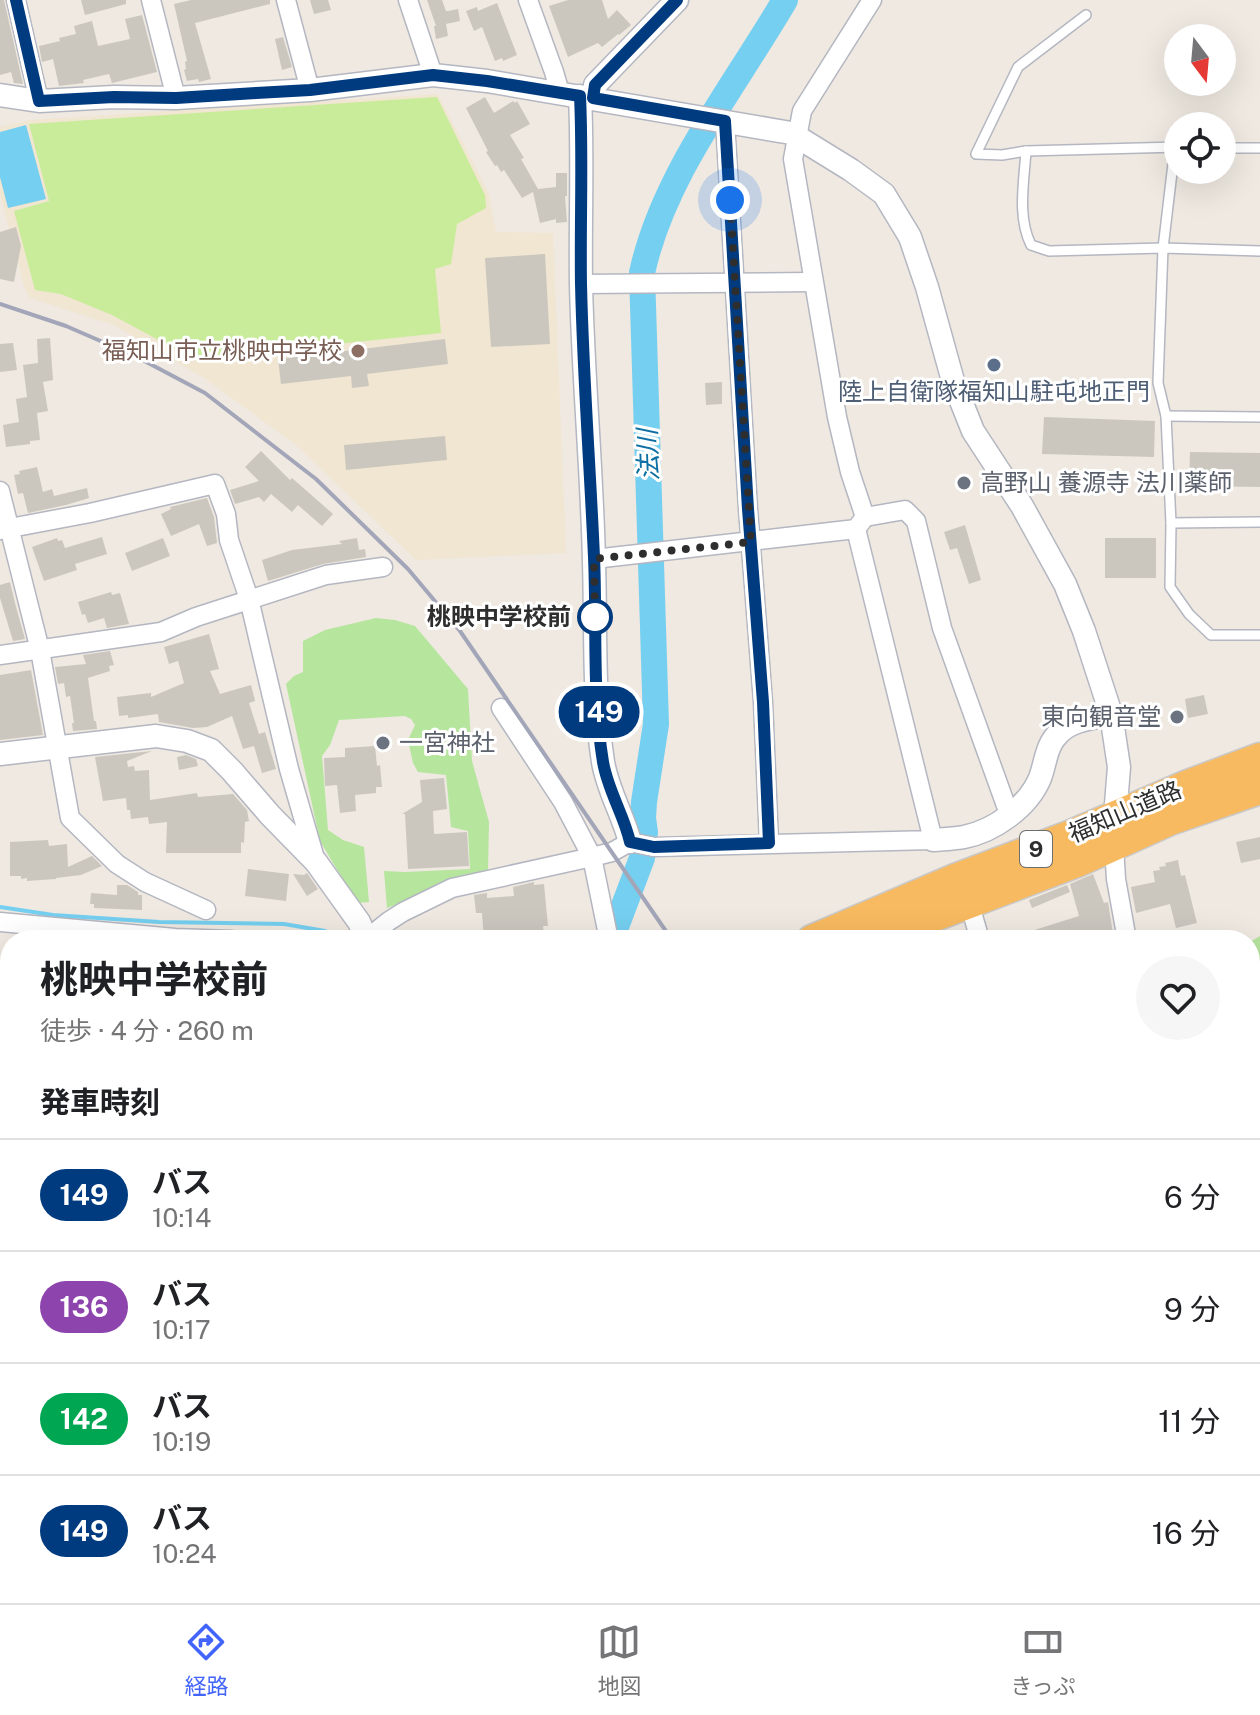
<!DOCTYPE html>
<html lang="ja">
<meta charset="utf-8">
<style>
:root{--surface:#fff;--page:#f6f6f6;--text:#202124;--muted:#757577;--line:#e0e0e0;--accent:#4264fb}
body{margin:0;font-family:"Public Sans","Noto Sans JP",sans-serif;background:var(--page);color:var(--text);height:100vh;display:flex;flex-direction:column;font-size:30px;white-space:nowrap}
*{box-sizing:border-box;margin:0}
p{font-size:26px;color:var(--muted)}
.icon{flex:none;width:44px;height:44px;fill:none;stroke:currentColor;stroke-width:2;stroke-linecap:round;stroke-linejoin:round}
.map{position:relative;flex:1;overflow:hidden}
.sheet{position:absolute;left:0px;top:930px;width:1260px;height:674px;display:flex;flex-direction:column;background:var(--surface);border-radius:32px 32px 0 0;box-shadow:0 8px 32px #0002}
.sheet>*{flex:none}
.badge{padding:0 16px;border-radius:26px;font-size:28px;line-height:52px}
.needle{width:52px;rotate:164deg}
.buttons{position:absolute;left:1164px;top:24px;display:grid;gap:16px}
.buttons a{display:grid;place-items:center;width:72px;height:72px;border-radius:50%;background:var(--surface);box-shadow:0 8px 32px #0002;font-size:40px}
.you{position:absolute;width:40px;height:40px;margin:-20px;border:6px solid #fff;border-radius:50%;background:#1a73e8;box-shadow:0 0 0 12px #1a73e833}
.map>.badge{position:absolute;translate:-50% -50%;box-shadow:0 0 0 4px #fff}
h2{padding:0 40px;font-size:30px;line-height:72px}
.round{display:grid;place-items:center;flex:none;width:84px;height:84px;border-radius:42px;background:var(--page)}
.headline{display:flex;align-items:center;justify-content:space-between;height:136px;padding:0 40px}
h1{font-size:38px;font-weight:700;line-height:60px}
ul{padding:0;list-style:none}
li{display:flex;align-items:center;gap:24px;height:112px;padding:0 40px;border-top:2px solid var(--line)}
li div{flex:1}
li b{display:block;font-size:30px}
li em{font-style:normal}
li .badge{min-width:88px;font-weight:700;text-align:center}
.tab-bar{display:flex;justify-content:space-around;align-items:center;height:112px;border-top:2px solid var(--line);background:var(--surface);font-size:22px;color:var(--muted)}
.tab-bar a{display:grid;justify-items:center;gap:4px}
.tab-bar .selected{color:var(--accent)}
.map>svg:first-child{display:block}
</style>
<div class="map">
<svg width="1260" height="1603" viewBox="0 0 1260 1603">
<rect width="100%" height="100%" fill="#efe9e1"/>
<polygon fill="#f0e6d1" points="438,94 489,194 496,232 553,233 566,553 416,560 296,445 204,378 114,325 30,298 24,286 0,194 0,127 30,120"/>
<g fill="#b6e59e">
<polygon points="376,618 395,620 415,626 468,689 472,761 489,822 488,871 387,908 384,871 405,872 470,869 468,831 451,827 446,775 418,772 413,763 408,740 415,725 411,719 405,716 339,720 330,745 322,756 328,830 343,840 364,847 369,902 357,903 320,841 286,684 294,676 303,672 303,641 325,630"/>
<polygon points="1260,936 1260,1013 1251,1017 1250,942"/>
</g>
<polygon fill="#c9ec9a" points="437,97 485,195 486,208 457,224 451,264 435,269 441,333 194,359 112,315 61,294 35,290 14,211 49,201 29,124"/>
<polygon fill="#75cff0" points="26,125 46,199 8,208 0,177 0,132"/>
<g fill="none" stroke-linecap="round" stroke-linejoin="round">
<polyline stroke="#75cff0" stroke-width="4" points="0,907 53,915 159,922 284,924 325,931"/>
<g stroke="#75cff0" stroke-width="26">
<path d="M611 940 642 858 645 832 643 818 644 802 656 724 642 273C663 175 735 86 785 0"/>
<polyline points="675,1594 678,1603"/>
</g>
</g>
<g fill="#cbc7bf">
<polygon points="0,0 4,0 23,84 14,83 11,72 0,75"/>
<polygon points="81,0 126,0 126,4 85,15"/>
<polygon points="191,0 270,0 270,4 195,23 211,79 199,82 198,79 187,81 184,70 186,69 185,62 187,61 174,4"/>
<polygon points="310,0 328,0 331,10 314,14"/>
<polygon points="427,0 442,0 446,11 448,11 458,9 460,21 446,24 448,36 436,39 434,26 436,26"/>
<polygon points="568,0 602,0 608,19 617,10 631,25 619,35 618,34 602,47 598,43 568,57 549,6"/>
<polygon points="497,3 517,55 503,61 502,58 495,61 482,27 474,31 466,11 477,7 478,11"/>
<polygon points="142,15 157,72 112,83 109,74 83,80 84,83 59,86 53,59 42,62 39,46 60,41 59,38 76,34 74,26 92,21 98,46 130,39 125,19"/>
<polygon points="283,37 292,67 282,70 275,39"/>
<polygon points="485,97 494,113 513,101 515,103 517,101 530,124 510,135 524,158 521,159 538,189 556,187 556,173 567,173 567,196 565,196 567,222 556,223 556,219 540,223 533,192 522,198 504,170 501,172 497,165 495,166 486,152 488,151 466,108"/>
<polygon points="16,227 21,246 14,282 0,279 0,232"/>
<polygon points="545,254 550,344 491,347 485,258"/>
<polygon points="50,338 53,380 43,382 48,411 37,413 40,440 30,441 30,444 6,447 3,425 19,422 16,399 27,397 23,365 38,363 37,339"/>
<polygon points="445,339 448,364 367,374 369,386 352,388 351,376 281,384 278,359"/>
<polygon points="13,343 17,370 0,372 0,344"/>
<polygon points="722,382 722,404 706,405 705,383"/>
<polygon points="1044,417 1155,421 1154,457 1042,454"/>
<polygon points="445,436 447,460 346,470 344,445"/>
<polygon points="261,451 290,480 292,478 333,514 322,526 298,505 292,512 271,494 264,502 259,497 235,504 230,490 259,481 245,467"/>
<polygon points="1190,452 1260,453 1260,487 1189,486"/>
<polygon points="37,467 43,492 52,489 54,496 87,488 89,498 66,505 28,513 23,493 18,494 14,475 20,474 19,471"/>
<polygon points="207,498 214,517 217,543 207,546 199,524 171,536 161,514 171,509 170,507"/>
<polygon points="965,525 981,580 969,584 957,548 950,550 944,532"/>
<polygon points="102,537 107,554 75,564 77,570 44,581 32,547 57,538 58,541 62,540 65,548"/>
<polygon points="163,538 170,556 132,571 125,553"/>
<polygon points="357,538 359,550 365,549 366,557 323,564 268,581 262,560 292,550 342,544 339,541"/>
<rect x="1105" y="538" width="51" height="40"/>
<polygon points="10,582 16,607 25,639 13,641 0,598 0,585"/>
<polygon points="111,592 112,595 120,593 129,624 107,628 104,618 88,623 85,614 82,615 78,602"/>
<polygon points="209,634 219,669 210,671 220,694 251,685 255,701 249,703 259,734 265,732 276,769 262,773 254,746 243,749 232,716 207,727 193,728 159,722 158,714 128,718 128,715 119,716 117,697 151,693 151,697 184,683 178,661 169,664 164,647"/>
<polygon points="110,651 114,665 109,666 110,671 88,678 94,721 96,721 97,729 73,731 72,723 74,723 70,696 66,697 64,683 58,684 55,667 86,664 83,655"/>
<polygon points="31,670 43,735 0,740 0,675"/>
<polygon points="1204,695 1208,714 1188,718 1185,699"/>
<polygon points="375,746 377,766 380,765 382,787 376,787 376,793 355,795 356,811 340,813 337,785 325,786 324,758 345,757 345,748"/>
<polygon points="152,751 127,761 128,767 134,766 135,771 149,770 150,800 197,793 198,797 233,794 247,810 249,821 245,822 244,843 241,842 241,853 166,853 167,822 149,824 148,817 131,819 130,810 127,810 126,798 103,801 95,757"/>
<polygon points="186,755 196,759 198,766 179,770 177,757"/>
<polygon points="444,778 447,809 433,811 434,834 467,832 469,866 408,869 405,814 402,814 422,802 420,780"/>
<polygon points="1260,837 1260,859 1241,863 1236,842"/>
<polygon points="48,840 49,846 67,844 68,867 92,856 102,866 81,875 56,878 56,879 27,881 27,878 21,879 21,876 10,876 10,842"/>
<polygon points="1178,860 1181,876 1185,875 1197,923 1176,928 1170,904 1136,913 1131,887 1155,882 1153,871 1160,870 1159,867 1166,866 1165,863"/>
<polygon points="248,869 289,874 286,901 245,896"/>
<polygon points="307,873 318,889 307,896 293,874 304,875"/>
<polygon points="1093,874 1104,903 1108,902 1114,940 1012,940 1012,937 1079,916 1070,884"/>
<polygon points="534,882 534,885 544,884 548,926 543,926 544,933 507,937 508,940 484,940 482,913 476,913 474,895 487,893 487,898 514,896 513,887"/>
<polygon points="117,885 127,885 138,892 138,895 142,895 142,910 94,908 94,904 90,904 91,893 117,895"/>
<polygon points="1067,885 1070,892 1032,908 1029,900"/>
</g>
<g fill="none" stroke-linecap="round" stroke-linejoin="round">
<g stroke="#b4b7c1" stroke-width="12">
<g id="service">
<polyline points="1086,15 1018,67 976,154 1002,155 1026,151 1178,147"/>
<polyline points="1175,147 1163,248 1158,383 1166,416 1171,523 1170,587 1189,614 1211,635 1260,635"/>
<polyline points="1222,148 1260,148"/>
<path d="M1026 151C1024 182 1017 217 1031 245L1049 251 1163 248 1260 251"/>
<polyline points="1166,416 1260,417"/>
<polyline points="1171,523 1260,522"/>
</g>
</g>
<g stroke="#b4b7c1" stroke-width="21">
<g id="minor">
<polyline points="16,0 39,101"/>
<polyline points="151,0 176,98"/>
<polyline points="286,0 310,90"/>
<polyline points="408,0 433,75"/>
<polyline points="528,0 554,72 560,93"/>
<polyline points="725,121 748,509 763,702 769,843"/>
<polyline points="581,284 813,282"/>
<polyline points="0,491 40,650 70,818 117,864 145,882 206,910"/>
<polyline points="865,517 905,510 916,521 942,628 1009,814"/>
<polyline points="0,530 90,513 215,484 226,514 229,540 249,599 289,769 316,862"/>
<polyline points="594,559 856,529 865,517 850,472 837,417 793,159 802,111 872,0"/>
<polyline points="0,655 161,632 196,617 326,575 383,567"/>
<polyline points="501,708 563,802 592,857 609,940"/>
<polyline points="1114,846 1116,879 1127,940"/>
<polyline points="969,902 980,940"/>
<polyline points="0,922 175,938 232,940"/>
<polyline points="374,940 379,929 389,921 403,912 452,888 592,857 612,852 630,842 654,847 933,840 856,529"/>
<polyline points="1250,1079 1255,1104"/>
<polyline points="0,1131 10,1131"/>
<polyline points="4,1374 10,1575"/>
<polyline points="1250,1389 1260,1456"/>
<polyline points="1250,1591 1260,1597"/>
<polyline points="11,1594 11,1603"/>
<polyline points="822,1594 824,1603"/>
<polyline points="1160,1594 1186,1603"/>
<polyline points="140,1603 255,1594"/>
</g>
</g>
<g stroke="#b4b7c1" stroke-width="25">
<g id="tertiary">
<polyline points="0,95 39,101 114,97 176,98 310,90 433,75 487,81 791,133 851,170 884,194 910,237 927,287 953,381 973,431 1022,506 1065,584 1084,631 1111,714 1119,767 1114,829"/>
<path d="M580 96C583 159 580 221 581 284 583 377 592 470 594 562 596 629 593 697 603 762 608 791 623 815 630 842"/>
<polyline points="593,98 595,85 677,0"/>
<polyline points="0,754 156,736 187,741 211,750 232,771 270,815 316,862 359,922 367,940"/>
<path d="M933 840C943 839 954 839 964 837 994 831 1028 807 1040 778 1046 762 1046 745 1059 733 1071 720 1094 718 1111 714"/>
<polyline points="430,1594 431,1603"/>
<polyline points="978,1594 979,1603"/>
</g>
</g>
<g stroke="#c9c9c9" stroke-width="33">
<g id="trunk">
<polyline points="812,940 955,879 1069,836 1188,785 1260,758"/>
<polyline points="872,940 1077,862 1170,820 1260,789"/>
<polyline points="0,1307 10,1302"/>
<polyline points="0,1346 10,1342"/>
</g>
</g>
<use href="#service" stroke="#fff" stroke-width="9"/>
<use href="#minor" stroke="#fff" stroke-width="18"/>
<use href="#tertiary" stroke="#fff" stroke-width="22"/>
<use href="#trunk" stroke="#f8ba60" stroke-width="30"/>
<g stroke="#a3a6b8" stroke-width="4">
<polyline points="0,304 66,326 135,356 205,393 316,479 408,569 460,631 672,940"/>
<polyline points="1233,1594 1247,1603"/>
</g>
</g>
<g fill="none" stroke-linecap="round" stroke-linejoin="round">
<g stroke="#fff" stroke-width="18">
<path id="line" d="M16 0 39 101 114 97 176 98 256 93 310 90 433 75 487 81 580 96C583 159 580 222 581 284 583 375 590 466 594 557 597 624 592 695 603 762 608 791 624 815 630 842L654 847 769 843 763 702 748 509 725 121 593 98 595 85 677 0"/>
</g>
<use href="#line" stroke="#003b80" stroke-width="12"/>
<polyline stroke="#2e2e2e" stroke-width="8" stroke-dasharray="0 14.4" points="595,617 595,621 594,559 751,542 730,200"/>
</g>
<circle fill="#8d6e63" stroke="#fff" stroke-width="3" cx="358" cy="351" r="8"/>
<circle fill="#5c6f8a" stroke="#fff" stroke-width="3" cx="994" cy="365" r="8"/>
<g fill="#6b7280" stroke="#fff" stroke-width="3">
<circle cx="964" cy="483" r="8"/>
<circle cx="1177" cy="717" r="8"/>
<circle cx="383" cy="743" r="8"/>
</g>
<circle fill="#fff" stroke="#003b80" stroke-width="4" cx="595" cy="617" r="16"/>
<g text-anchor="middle" stroke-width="6" stroke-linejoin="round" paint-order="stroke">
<rect fill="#fff" stroke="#6d6d6d" stroke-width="2" x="1020" y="831" width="32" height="36" rx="6"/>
<g font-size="22" font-weight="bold" fill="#2e2e2e">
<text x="1036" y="857">9</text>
</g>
<g font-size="24" fill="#785e54" stroke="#fff" text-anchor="end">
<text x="342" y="359">福知山市立桃映中学校</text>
</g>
<g font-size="24" fill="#4e5e75" stroke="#fff">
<text x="994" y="400">陸上自衛隊福知山駐屯地正門</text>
</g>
<g font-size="24" fill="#5b616d" stroke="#fff" text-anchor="start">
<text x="980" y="491">高野山 養源寺 法川薬師</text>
<text x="1161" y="725" text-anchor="end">東向観音堂</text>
<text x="399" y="751">一宮神社</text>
</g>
<g font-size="24" font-weight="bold" fill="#2e2e2e" stroke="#fff" text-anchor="end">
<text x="571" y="625">桃映中学校前</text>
</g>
<g font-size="24" fill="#2e2e2e" stroke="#fff">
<text transform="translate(1125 812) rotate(-23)" y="8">福知山道路</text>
</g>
<g font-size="26" font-style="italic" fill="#0d6fa3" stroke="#fff">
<text transform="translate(648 455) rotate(-92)" y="9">法川</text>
</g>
</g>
</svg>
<div class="buttons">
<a><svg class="needle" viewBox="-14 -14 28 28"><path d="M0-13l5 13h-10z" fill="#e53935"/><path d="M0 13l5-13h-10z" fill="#757577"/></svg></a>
<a><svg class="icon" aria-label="locate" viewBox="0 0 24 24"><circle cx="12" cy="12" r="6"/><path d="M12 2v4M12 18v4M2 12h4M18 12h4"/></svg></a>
</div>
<div class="you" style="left:730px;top:200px"></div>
<b class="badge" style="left:599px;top:712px;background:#003b80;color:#fff">149</b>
<section class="sheet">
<div class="headline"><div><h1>桃映中学校前</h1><p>徒歩 · 4 分 · 260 m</p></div><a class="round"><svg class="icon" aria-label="heart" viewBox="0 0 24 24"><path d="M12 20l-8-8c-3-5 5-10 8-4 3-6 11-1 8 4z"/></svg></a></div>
<h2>発車時刻</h2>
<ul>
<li><span class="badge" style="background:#003b80;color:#fff">149</span><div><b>バス</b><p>10:14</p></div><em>6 分</em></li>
<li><span class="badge" style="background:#8e44ad;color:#fff">136</span><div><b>バス</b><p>10:17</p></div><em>9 分</em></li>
<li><span class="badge" style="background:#00a651;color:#fff">142</span><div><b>バス</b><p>10:19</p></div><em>11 分</em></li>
<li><span class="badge" style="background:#003b80;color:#fff">149</span><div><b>バス</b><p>10:24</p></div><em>16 分</em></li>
</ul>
</section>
</div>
<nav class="tab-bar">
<a class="selected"><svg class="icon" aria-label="directions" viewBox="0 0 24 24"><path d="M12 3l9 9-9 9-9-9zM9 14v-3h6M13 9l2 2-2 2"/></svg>経路</a>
<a><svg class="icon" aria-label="map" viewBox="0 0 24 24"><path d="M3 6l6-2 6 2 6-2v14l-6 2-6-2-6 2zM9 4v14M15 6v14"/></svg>地図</a>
<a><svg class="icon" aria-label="tickets" viewBox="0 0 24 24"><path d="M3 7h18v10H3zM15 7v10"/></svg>きっぷ</a>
</nav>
